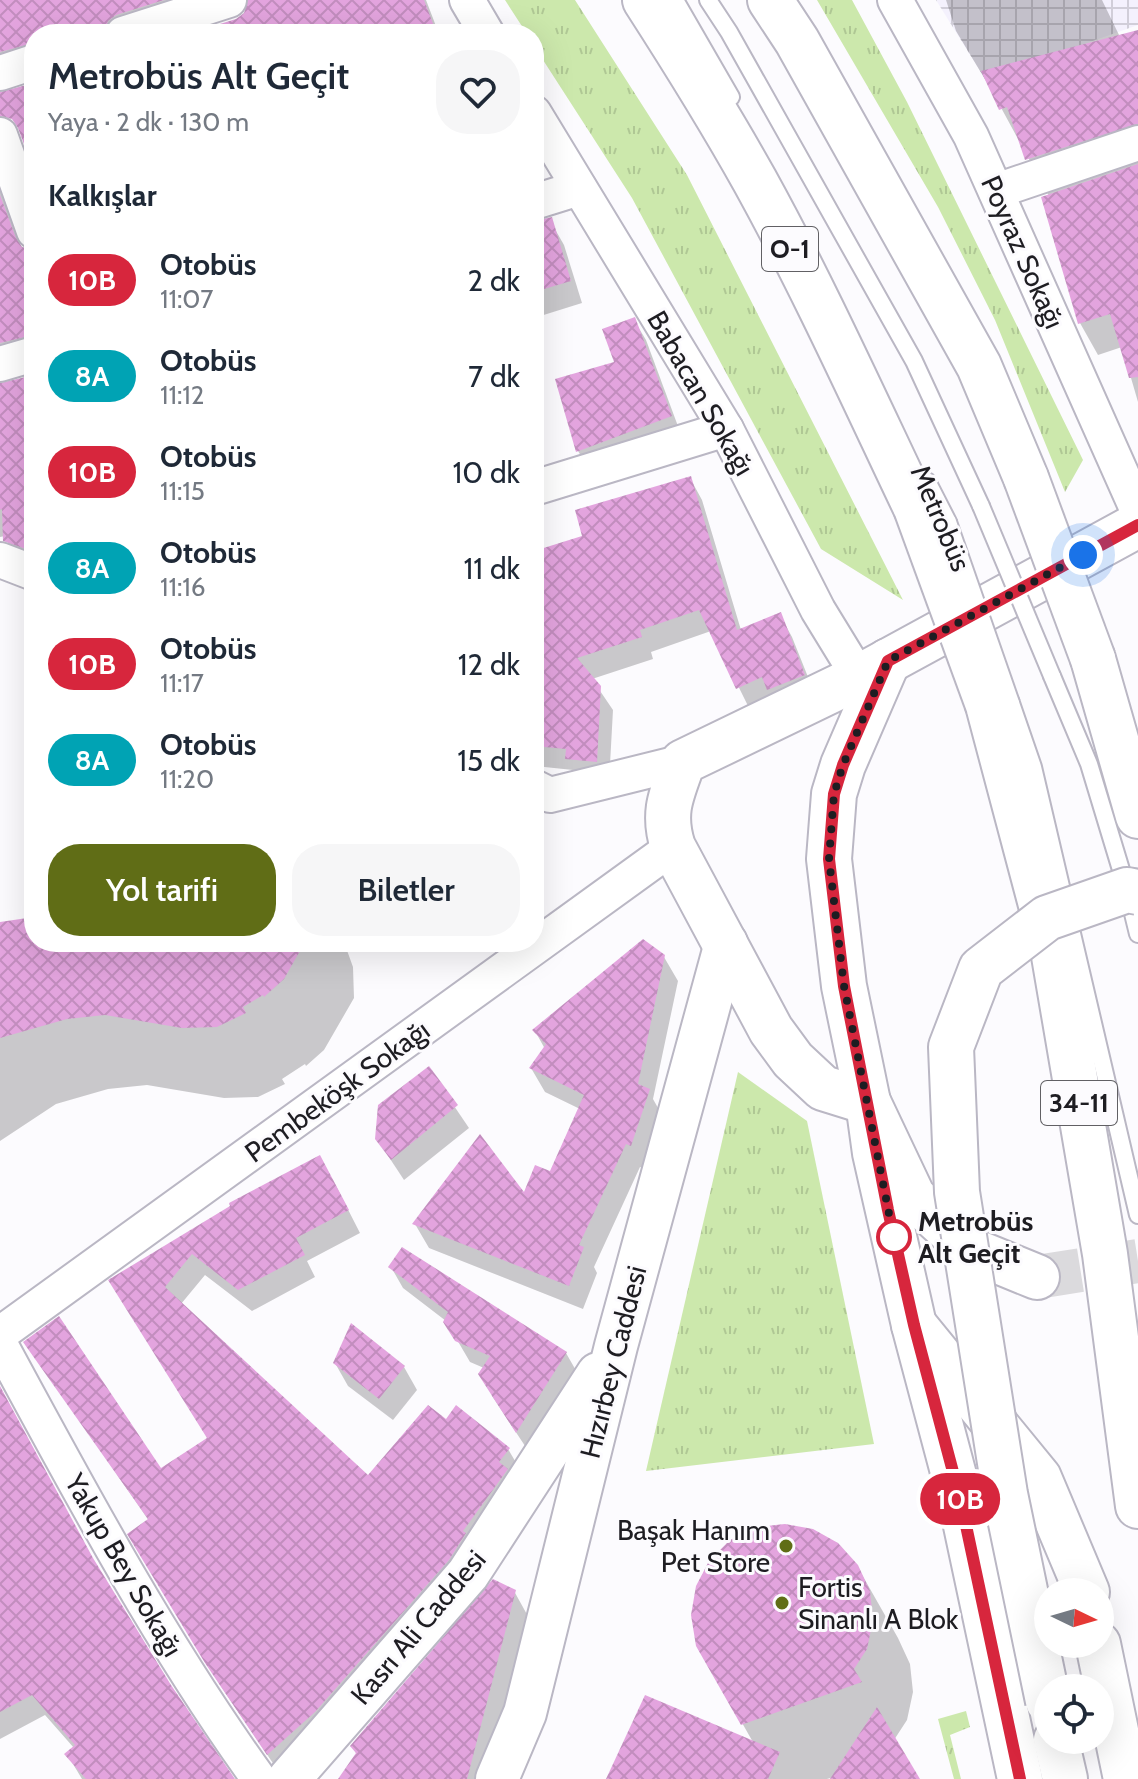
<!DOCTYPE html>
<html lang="tr">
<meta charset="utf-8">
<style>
:root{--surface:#fff;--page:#f6f6f7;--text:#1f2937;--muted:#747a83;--accent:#606d16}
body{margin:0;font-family:Cabin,sans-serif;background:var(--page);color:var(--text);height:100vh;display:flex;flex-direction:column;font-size:30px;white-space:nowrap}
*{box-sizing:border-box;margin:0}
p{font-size:26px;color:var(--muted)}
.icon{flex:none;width:44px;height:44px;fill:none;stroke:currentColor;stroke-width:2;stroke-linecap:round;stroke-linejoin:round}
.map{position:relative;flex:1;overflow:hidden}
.side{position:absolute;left:24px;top:24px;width:520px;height:928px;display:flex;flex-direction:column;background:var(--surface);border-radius:32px;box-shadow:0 8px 32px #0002}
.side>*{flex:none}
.badge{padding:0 16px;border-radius:26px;font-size:28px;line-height:52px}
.needle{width:52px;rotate:95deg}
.buttons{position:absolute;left:1034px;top:1578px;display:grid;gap:16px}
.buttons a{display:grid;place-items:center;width:80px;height:80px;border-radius:50%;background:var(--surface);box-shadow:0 8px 32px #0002;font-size:40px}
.you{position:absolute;width:40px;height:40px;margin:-20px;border:6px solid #fff;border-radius:50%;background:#1a73e8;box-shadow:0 0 0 12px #1a73e833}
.map>.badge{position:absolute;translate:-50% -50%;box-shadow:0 0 0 4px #fff}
h2{padding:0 24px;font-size:30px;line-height:72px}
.round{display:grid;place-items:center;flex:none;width:84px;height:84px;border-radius:32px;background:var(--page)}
.headline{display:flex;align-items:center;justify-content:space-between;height:136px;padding:0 24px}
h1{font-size:38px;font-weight:600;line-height:60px}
.button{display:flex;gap:16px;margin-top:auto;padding:16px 24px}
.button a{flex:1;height:92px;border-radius:32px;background:var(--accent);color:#fff;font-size:32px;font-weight:600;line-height:92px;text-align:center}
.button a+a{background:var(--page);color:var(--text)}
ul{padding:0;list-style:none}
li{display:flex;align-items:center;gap:24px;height:96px;padding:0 24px}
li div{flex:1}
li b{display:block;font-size:30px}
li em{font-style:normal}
li .badge{min-width:88px;font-weight:700;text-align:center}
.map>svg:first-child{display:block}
</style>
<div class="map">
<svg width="1138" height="1779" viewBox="0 0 1138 1779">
<defs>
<pattern id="industrial-grid" width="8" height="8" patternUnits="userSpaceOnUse" patternTransform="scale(2)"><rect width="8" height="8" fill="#f4f1fd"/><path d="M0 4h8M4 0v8" fill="none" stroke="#d1ced9"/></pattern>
<pattern id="grass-tufts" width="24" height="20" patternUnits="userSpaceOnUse" patternTransform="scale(2)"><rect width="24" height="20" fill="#cce8ac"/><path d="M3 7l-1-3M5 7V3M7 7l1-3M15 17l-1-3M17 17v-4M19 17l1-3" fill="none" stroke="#afc794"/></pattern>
<pattern id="building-cross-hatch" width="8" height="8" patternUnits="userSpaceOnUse" patternTransform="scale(2)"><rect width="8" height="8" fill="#e3a4de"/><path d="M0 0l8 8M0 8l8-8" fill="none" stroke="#c28dbe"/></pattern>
</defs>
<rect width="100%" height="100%" fill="#fcfbfe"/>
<polygon fill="url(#industrial-grid)" points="936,0 1138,0 1138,25 985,79"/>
<g fill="url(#grass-tufts)">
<polygon points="505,0 575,0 687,175 903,600 821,549 632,198 534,46 534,34 527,34"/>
<polygon points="817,0 852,0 907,102 1083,460 1065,492 995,320 938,207"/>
<polygon points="738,1072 807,1121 874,1444 646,1471"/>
<polygon points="966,1711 970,1727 950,1735 961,1779 954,1779 938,1719"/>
</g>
<g fill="#0003">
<polygon points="0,0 426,0 439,34 195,34 236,21 245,15 250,4 237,4 142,34 34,34 34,69 0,78"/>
<polygon points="946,0 1102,0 1120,37 1138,33 1138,402 1122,347 1098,355 1080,323 1049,196 992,91 956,31"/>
<polygon points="0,187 22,249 34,252 34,361 0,372"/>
<polygon points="552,224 564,245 582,303 534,318 534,229"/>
<polygon points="634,320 646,340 682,437 590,471 578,451"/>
<polygon points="34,377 34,569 18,564 5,536 0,537 0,385"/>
<polygon points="690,478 702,500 741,630 780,615 792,637 816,697 750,710 711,631 651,652 653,659 592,679 613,710 609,783 580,781 573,770 535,766 534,553 585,537"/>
<polygon points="34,919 34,942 344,942 353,967 354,998 324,1050 306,1066 305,1064 282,1079 285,1084 258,1097 224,1098 147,1085 108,1089 56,1104 0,1141 0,924"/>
<polygon points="664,957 678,981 653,1099 662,1115 645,1169 640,1167 594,1267 597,1273 583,1309 429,1248 415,1224 524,1196 551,1174 580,1109 545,1092 531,1068 545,1049 535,1031"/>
<polygon points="429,1069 469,1128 404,1180 377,1139"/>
<polygon points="335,1184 360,1233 307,1261 315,1277 252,1311 205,1275 181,1304 368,1478 446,1422 508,1449 521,1471 475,1552 281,1775 220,1685 130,1534 149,1521 26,1342 161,1471 209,1440 111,1281"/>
<polygon points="391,1267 566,1353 578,1374 529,1452 492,1396 484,1368 470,1362 446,1321 403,1288"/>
<polygon points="335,1363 404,1367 417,1390 393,1420 348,1386"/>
<polygon points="0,1409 170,1686 232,1779 82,1779 67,1754 74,1748 45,1715 0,1739"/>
<polygon points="857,1566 898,1638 910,1664 913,1692 907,1720 894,1740 918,1779 832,1779 834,1777 827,1779 608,1779 754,1744 698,1645"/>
<polygon points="514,1591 529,1618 488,1779 340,1779 357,1755 352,1746"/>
</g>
<g fill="url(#building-cross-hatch)">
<polygon points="0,0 164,0 116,15 108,21 104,34 34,34 34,43 0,52"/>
<polygon points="248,0 424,0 437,34 188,34 236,19 244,13"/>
<polygon points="1138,30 1138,124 1025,160 1007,107 999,110 981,71"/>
<polygon points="34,83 34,171 18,128 12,119 0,116 0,92"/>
<polygon points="1138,164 1138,377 1129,378 1110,314 1078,324 1041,197"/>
<polygon points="0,195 16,238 22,247 34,250 34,335 0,343"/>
<polygon points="552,217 571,281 534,292 534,221"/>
<polygon points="635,317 672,416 576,452 555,379 614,362 602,329"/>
<polygon points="34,375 34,549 29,550 3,541 2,509 0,510 0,383"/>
<polygon points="691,476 737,630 781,612 805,675 767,690 762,677 736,689 699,610 640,630 642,637 577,658 601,686 597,762 565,759 566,749 534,746 534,551 582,536 575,510"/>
<polygon points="34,917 34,942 305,942 284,979 264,997 263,995 243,1007 246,1013 217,1027 182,1028 105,1015 67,1019 0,1038 0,922"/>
<polygon points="643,939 665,955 638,1084 650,1089 631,1146 626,1144 579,1245 584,1247 569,1286 412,1224 480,1134 524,1192 535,1165 550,1171 584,1095 529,1068 546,1044 532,1030"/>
<polygon points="429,1066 458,1105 391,1160 375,1139 378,1105"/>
<polygon points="320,1155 349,1210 296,1238 305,1255 238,1290 192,1254 165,1287 368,1475 428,1405 446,1419 456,1405 510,1448 499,1462 508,1469 463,1531 466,1533 449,1560 315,1712 267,1755 205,1663 127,1534 148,1519 23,1342 59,1316 161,1468 207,1438 108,1280 230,1206 229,1203"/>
<polygon points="402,1247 567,1352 516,1433 478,1374 490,1356 455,1341 443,1322 448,1312 388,1267"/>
<polygon points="351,1323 405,1366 379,1399 333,1363"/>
<polygon points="0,1386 93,1558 171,1685 235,1779 86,1779 64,1754 75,1745 32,1695 0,1712"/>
<polygon points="785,1524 813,1529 838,1543 858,1565 870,1591 873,1620 867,1649 854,1669 862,1682 741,1725 696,1646 691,1615 696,1586 709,1561 730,1540 756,1527"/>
<polygon points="493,1579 516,1590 467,1779 338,1779 356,1753 350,1746"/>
<polygon points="645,1695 780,1752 768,1779 606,1779"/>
<polygon points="877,1707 920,1779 830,1779"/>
</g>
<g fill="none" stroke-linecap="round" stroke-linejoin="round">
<polyline stroke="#dbdadd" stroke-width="44" stroke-dasharray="44 22" stroke-linecap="butt" points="1037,1277 1138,1261"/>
<g stroke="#bab7c4" stroke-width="20">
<g id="service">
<polyline points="675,0 731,97"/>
<polyline points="708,0 729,32 914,361 981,506"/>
<polyline points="927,481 948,522"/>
<polyline points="1052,676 1089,764 1128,893 1138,934"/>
<polyline points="1011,703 1033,767 1138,1215"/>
</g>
</g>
<g stroke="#bab7c4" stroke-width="38">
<g id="minor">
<polyline points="467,0 487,34"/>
<polyline points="895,0 971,136 1138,511"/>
<polyline points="123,34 229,0"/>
<polyline points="0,73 34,62"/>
<polyline points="534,113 726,429 818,610 859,677"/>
<polyline points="0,135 34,231"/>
<polyline points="996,191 1138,143"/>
<polyline points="534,202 579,188"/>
<polyline points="0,364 34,354"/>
<polyline points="534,488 726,429"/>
<polyline points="0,560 34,573"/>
<polyline points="534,787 550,795 683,762"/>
<polyline points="0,1334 673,847"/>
<path d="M0 1344C80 1492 160 1642 259 1779"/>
</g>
</g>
<g stroke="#bab7c4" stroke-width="46">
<g id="tertiary">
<polyline points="289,1779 468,1574 598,1374"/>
<polyline points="497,1779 525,1713 616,1346 726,943"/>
</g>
</g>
<g stroke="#bab7c4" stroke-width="48">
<g id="secondary">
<polyline points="888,661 843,765 834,794 829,859 844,986 868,1102 875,1153 914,1325 961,1502 1020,1779"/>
<path d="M1037 1277 971 1250 913 1197 868 1102 823 1088 793 1060 771 1030 673 847C662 813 671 795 683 762L859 677 1138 525"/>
<polyline points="1056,1740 1065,1779"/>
</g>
</g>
<g stroke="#bab7c4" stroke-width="48">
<g id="trunk">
<path d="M645 0C683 59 721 120 755 181 814 288 864 399 916 508"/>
<polyline points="770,0 797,41 979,366 1026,478"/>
<polyline points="1093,659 1138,816"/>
<polyline points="988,705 1053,950 1105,1254 1138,1506"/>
<polyline points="914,1325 1039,1478 1087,1592"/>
<polyline points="1098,1644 1126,1779"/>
</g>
</g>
<use href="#service" stroke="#fff" stroke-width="16"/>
<use href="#minor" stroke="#fff" stroke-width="34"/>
<use href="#tertiary" stroke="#fff" stroke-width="42"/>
<use href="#secondary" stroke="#fff" stroke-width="44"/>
<use href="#trunk" stroke="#fff" stroke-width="44"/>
<g stroke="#bab7c4" stroke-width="20" stroke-linecap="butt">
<g id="service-bridge">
<polyline points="981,506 1052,676"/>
<polyline points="948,522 1011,703"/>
</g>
</g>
<g stroke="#bab7c4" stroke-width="48" stroke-linecap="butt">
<polyline id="secondary-bridge" points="1048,1701 1005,1494 957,1192 951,1047 981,969 1047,918 1127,890 1138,892"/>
</g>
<g stroke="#bab7c4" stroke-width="48" stroke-linecap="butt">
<g id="trunk-bridge">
<polyline points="1026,478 1093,659"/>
<polyline points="916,508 988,705"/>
</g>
</g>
<use href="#service-bridge" stroke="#fff" stroke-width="16"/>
<use href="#secondary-bridge" stroke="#fff" stroke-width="44"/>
<use href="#trunk-bridge" stroke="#fff" stroke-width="44"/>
</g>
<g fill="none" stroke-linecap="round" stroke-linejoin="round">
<g stroke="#fff" stroke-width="18">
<polyline id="line" points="1020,1779 961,1502 914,1325 888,1210 844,986 829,859 834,794 843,765 888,661 1138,525"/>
</g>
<use href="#line" stroke="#d7263d" stroke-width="12"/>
<polyline stroke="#1e1d22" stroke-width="8" stroke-dasharray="0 14.4" points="894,1237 894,1239 844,986 829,859 834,794 843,765 888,661 1083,555"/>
</g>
<circle fill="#fff" stroke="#d7263d" stroke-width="4" cx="894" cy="1237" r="16"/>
<g fill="#606d16" stroke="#fcfbfe" stroke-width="3">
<circle cx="786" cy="1546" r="8"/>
<circle cx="782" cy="1603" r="8"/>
</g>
<g text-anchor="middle" stroke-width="6" stroke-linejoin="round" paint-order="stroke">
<g fill="#fcfbfe" stroke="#616064" stroke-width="2">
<rect x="762" y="227" width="56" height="44" rx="6"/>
<rect x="1041" y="1081" width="76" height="44" rx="6"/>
</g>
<g font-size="26" font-weight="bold" fill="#1e1d22">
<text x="790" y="258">O-1</text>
<text x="1079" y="1112">34-11</text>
</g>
<g font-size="28" fill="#1e1d22" stroke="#fcfbfe">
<text transform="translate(1023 252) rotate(66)" y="10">Poyraz Sokağı</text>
<text transform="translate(701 393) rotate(60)" y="10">Babacan Sokağı</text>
<text transform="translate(941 518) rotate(67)" y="10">Metrobüs</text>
<text transform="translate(337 1091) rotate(-36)" y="10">Pembeköşk Sokağı</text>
<text transform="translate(613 1362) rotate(-76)" y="10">Hızırbey Caddesi</text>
<text transform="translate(124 1565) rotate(60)" y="10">Yakup Bey Sokağı</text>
<text transform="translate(418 1627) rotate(-50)" y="10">Kasrı Ali Caddesi</text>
</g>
<g font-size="28" font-weight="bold" fill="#1e1d22" stroke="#fcfbfe" text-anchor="start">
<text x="918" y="1231">Metrobüs<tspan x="918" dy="32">Alt Geçit</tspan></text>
</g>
<g font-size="28" fill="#1e1d22" stroke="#fcfbfe" text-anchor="end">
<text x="770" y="1540">Başak Hanım<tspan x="770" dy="32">Pet Store</tspan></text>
<text x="798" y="1597" text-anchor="start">Fortis<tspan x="798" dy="32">Sinanlı A Blok</tspan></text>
</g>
</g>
</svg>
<div class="buttons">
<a><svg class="needle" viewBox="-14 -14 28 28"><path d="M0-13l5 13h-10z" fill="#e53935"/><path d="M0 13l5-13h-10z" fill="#747a83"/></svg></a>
<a><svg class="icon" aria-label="locate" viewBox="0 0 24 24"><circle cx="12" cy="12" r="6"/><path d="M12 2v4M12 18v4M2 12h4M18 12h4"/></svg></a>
</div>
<div class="you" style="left:1083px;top:555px"></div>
<b class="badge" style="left:960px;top:1499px;background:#d7263d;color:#fff">10B</b>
<section class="side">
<div class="headline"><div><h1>Metrobüs Alt Geçit</h1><p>Yaya · 2 dk · 130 m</p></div><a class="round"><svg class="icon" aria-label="heart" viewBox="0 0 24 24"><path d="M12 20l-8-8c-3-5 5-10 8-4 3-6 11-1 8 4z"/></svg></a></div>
<h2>Kalkışlar</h2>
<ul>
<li><span class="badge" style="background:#d7263d;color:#fff">10B</span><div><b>Otobüs</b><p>11:07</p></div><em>2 dk</em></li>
<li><span class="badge" style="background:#00a3b4;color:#fff">8A</span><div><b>Otobüs</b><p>11:12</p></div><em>7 dk</em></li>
<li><span class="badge" style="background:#d7263d;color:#fff">10B</span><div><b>Otobüs</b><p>11:15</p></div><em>10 dk</em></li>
<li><span class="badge" style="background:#00a3b4;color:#fff">8A</span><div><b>Otobüs</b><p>11:16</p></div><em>11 dk</em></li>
<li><span class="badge" style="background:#d7263d;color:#fff">10B</span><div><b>Otobüs</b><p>11:17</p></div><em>12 dk</em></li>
<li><span class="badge" style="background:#00a3b4;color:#fff">8A</span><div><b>Otobüs</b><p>11:20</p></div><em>15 dk</em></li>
</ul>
<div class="button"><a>Yol tarifi</a><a>Biletler</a></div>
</section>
</div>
